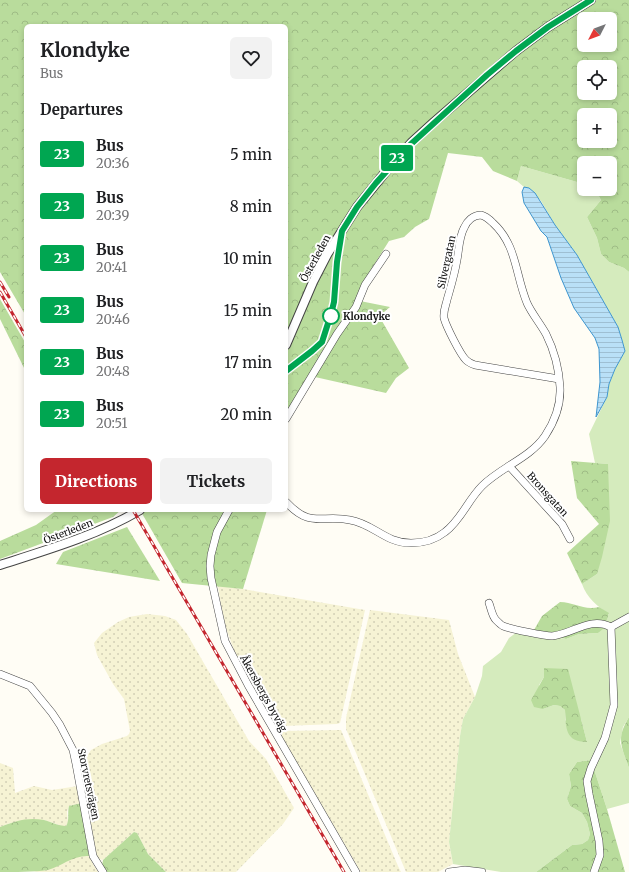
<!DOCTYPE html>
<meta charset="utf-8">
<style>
:root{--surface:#fff;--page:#f2f2f2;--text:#202124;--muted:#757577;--accent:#c4262e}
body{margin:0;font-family:Merriweather,serif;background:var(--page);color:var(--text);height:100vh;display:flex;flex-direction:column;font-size:15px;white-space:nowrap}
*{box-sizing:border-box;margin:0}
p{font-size:13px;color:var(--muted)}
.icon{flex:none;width:22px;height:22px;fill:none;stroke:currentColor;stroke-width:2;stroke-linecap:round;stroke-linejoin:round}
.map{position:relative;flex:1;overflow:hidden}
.sheet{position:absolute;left:24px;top:24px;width:264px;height:488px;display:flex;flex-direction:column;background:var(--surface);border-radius:6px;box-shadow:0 2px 6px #0003}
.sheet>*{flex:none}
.badge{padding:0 8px;border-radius:3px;font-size:14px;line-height:26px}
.needle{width:26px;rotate:228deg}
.controls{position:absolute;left:577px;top:12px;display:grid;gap:8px}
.controls a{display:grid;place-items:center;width:40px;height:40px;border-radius:6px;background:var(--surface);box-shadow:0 2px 6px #0003;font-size:20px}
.map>.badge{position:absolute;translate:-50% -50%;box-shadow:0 0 0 2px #fff}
h2{padding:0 16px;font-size:15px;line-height:36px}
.round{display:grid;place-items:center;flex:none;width:42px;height:42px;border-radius:6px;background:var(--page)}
.overview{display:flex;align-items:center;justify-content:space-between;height:68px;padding:0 16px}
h1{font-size:19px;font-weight:700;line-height:30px}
.cta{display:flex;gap:8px;margin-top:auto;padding:8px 16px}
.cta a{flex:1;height:46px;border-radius:6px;background:var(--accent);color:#fff;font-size:16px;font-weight:700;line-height:46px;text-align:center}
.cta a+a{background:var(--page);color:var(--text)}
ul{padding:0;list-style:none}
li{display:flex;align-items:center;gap:12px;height:52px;padding:0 16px}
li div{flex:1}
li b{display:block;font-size:15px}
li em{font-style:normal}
li .badge{min-width:44px;font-weight:700;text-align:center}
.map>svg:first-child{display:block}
</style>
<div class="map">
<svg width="629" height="872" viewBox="0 0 629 872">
<defs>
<pattern id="farmland-dots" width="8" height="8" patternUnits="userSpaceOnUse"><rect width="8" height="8" fill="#f6f3d4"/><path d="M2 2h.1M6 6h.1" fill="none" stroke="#d2cfb5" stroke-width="1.8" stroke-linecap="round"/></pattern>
<pattern id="forest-crowns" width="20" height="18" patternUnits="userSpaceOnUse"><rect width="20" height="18" fill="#b9dc9c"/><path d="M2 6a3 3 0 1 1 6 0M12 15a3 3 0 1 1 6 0" fill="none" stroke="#9ebc85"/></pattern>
<pattern id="water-rules" width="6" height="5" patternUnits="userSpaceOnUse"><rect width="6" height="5" fill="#b9e0f7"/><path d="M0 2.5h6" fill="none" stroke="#9ebfd3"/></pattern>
</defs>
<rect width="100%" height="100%" fill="#fffdf5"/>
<g fill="url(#farmland-dots)">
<polygon points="218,586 243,589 365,610 340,723 337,724 282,726 252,683 234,650 226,628 221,605"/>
<polygon points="370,610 449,620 458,654 475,697 463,719 460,736 449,842 453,864 438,872 406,872 346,729 346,718"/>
<polygon points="147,614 165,616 176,620 187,634 249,741 266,759 294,808 283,824 236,872 166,872 148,854 137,833 134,832 103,860 99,859 96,854 82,771 85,759 91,750 102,744 127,736 129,734 130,731 124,699 113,684 97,655 94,643 102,633 118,622 129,617"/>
<polygon points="341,730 398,866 401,872 361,872 282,737 282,731"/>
<polygon points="0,763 13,768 15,793 34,786 52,790 78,786 82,803 69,806 67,812 68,822 66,826 62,826 44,820 10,823 0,827"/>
<polygon points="80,855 89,856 94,866 98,872 34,872 60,864"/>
</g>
<path fill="#d5ebbd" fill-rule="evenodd" d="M521 166 584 184V189H595L601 200 587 217 597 238 601 254 609 262 624 268 629 272V717L623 727 620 743 629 768V803L607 809 591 760 577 762 569 774 571 786 567 799 570 806 582 813 587 822 590 834 588 840 582 844 572 845 536 872H501L453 864 449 842 460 736 463 719 475 697 482 676 483 666 501 652 509 638 517 632 556 637 566 639 579 634 598 633 609 614C597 606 587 598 582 584L597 574 608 464 595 463 589 434 607 397 609 384 615 369 625 351 618 327 577 255 555 225 541 201 529 188 524 187 517 181ZM544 677 581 719 587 742 565 720V710L560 706 554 705 543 709 539 685Z"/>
<g fill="url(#forest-crowns)" fill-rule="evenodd">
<path d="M0 0H629V272L624 268 609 262 601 254 597 238 587 217 601 200 595 189H610V163H584V184L521 166 517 181 493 171 482 157 448 153 429 219 415 227 404 237 389 241 362 284 360 301 390 307 384 312 382 321 409 368 396 378 386 393 315 377 286 425V26H26V316L0 272ZM584 19H610V45H584ZM584 67H610V93H584ZM584 115H610V141H584Z"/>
<polygon points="0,299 26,344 26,372 0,319"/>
<polygon points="571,461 608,464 610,521 602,557 597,574 582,584 567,553 599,524 577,498"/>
<polygon points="57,510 121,510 113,517 0,559 0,541 36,525"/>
<polygon points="140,510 267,510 243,589 182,583"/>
<polygon points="127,527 160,581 56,564 63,552"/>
<path d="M560 602C574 602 584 611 599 607L609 613 604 628 598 633 579 634 566 639 534 630 542 616Z"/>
<path d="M544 668 568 669 587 742C565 742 566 728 565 710L560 706 554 705 543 709 534 707 531 700 544 677Z"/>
<path d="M629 717V768C621 745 616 739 629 717Z"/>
<polygon points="591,760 607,809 625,872 536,872 572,845 582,844 588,840 590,834 587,822 582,813 570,806 567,799 571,786 569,774 577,762"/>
<path d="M82 803 89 856C73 855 62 866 48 870 33 872 15 872 0 872V827C16 821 27 817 44 820 51 822 59 826 66 826 70 820 67 813 69 806Z"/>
<polygon points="134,832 137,833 148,854 166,872 107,872 102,866 103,860"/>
</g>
<polygon fill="url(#water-rules)" stroke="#3f96cf" points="524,187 529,188 535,193 555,225 577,255 618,327 622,340 625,351 615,369 609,384 607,397 596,417 600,382 599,349 595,338 574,308 561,278 547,237 541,231 524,203 522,192"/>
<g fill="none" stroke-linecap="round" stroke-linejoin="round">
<g stroke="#444" stroke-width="8">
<g id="minor">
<polyline points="286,419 337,334 356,307 365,285 386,254"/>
<polyline points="509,466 562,524 570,539"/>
<path d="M286 502C311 529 321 514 350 520 374 524 385 543 411 543 424 543 435 540 445 532 461 520 468 500 482 486 501 467 530 458 545 436 555 421 561 405 560 387 559 369 554 350 546 334 540 323 532 314 527 303 515 274 517 245 493 223 490 220 485 216 481 215 473 215 467 221 464 228 459 237 459 250 457 260 455 273 451 286 447 300 446 305 443 311 444 318 446 326 460 354 466 360 469 363 472 364 475 365L559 379"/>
<polyline points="229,510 217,532 211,555 210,566 211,578 225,641 248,685 356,872"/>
<path d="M489 603C491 608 492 616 496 620 498 622 501 625 503 626 511 629 545 636 552 636 573 634 590 616 611 627"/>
<polyline points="611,627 629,617"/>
<polyline points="0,674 30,686 52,713 60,725 73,750 76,764 93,856 103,872"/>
<polyline points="449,872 465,870 482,872"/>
<polyline points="594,872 600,855 599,841 589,794 587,781 591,768 605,738 614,705 611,627"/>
</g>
</g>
<g stroke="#444" stroke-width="10">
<g id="tertiary">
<polyline points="286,345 313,282 328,253 357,207 392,164 411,143 434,122 516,51 548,27 591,0"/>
<path d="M0 565C47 550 98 535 140 510"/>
</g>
</g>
<use href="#minor" stroke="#fff" stroke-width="7"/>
<use href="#tertiary" stroke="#fff" stroke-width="8"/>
<g stroke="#c4262e" stroke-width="3">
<g id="rail">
<polyline points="0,282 9,297"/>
<polyline points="0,292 26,337"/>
<polyline points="133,510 344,872"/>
</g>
</g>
<use href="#rail" stroke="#fff" stroke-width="1.5" stroke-dasharray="4.5" stroke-linecap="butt"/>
</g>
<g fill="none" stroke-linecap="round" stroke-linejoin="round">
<g stroke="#fff" stroke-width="9">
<polyline id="line" points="286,371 312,351 322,342 331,314 334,302 337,262 342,231 357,207 376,183 411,144 487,75 516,51 548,27 591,0"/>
</g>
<use href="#line" stroke="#00a651" stroke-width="6"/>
</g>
<circle fill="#fff" stroke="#00a651" stroke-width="2" cx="331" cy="316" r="8"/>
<g text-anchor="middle" stroke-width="4" stroke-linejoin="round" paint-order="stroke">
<g font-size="10" fill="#111" stroke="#fff">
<text transform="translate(315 258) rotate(-61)" y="4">Österleden</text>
<text transform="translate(446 262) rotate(-78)" y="4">Silvergatan</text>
<text transform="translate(548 494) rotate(48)" y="4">Bronsgatan</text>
<text transform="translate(68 531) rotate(-21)" y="4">Österleden</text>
<text transform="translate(264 693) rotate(61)" y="4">Åkersbergs byväg</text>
<text transform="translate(89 784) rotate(78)" y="4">Storvretsvägen</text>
</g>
<g font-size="10" font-weight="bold" fill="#111" stroke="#fff" text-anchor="start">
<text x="343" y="320">Klondyke</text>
</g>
</g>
</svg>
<div class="controls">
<a><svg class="needle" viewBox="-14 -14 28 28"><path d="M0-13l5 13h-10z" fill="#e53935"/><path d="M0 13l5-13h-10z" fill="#757577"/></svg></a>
<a><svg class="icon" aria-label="locate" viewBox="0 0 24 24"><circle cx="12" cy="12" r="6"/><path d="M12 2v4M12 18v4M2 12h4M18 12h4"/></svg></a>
<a>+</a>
<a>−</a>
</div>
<b class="badge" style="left:397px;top:158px;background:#00a651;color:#fff">23</b>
<section class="sheet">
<div class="overview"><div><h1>Klondyke</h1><p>Bus</p></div><a class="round"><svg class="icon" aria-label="heart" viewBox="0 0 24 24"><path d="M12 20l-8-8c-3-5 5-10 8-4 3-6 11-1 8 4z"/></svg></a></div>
<h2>Departures</h2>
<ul>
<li><span class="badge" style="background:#00a651;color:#fff">23</span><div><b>Bus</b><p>20:36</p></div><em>5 min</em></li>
<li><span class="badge" style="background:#00a651;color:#fff">23</span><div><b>Bus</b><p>20:39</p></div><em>8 min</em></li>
<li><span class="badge" style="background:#00a651;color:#fff">23</span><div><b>Bus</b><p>20:41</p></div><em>10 min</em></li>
<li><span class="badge" style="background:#00a651;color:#fff">23</span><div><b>Bus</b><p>20:46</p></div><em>15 min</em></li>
<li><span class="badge" style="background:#00a651;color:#fff">23</span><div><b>Bus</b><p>20:48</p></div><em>17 min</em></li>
<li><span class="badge" style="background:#00a651;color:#fff">23</span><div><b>Bus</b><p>20:51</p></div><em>20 min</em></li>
</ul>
<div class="cta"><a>Directions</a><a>Tickets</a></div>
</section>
</div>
